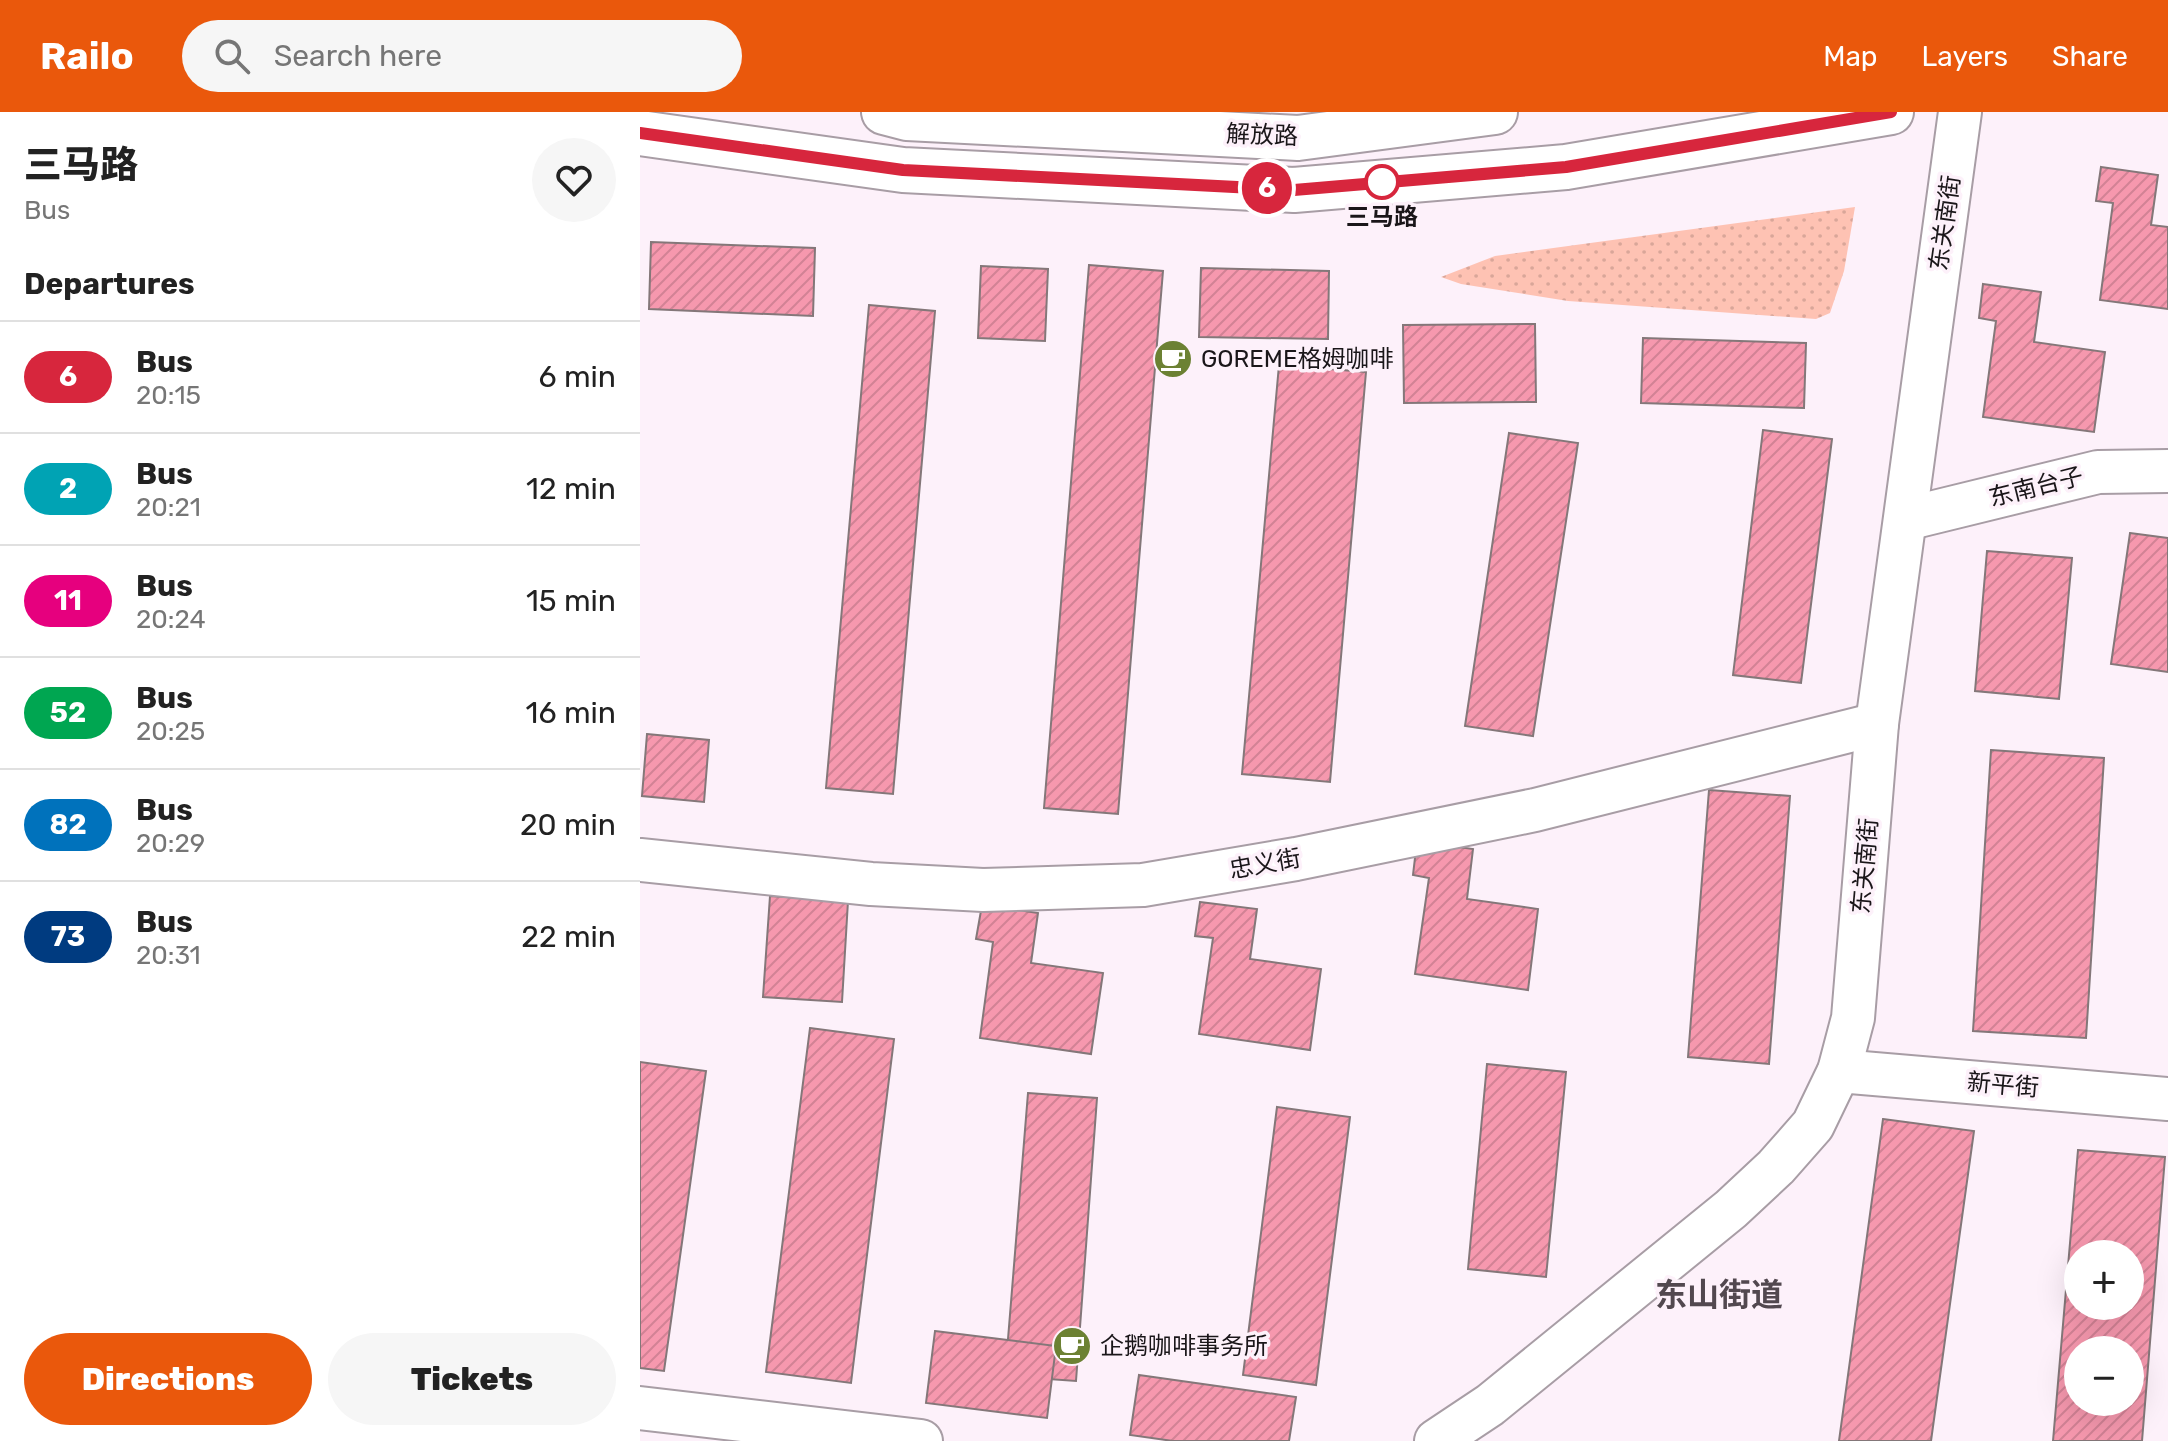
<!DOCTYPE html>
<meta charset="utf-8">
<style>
:root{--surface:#fff;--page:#f6f6f6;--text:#222;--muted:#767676;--line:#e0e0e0;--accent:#ea580c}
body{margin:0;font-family:Rubik,"Noto Sans SC",sans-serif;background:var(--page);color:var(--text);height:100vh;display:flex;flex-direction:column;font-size:30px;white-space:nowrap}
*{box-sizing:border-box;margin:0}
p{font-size:26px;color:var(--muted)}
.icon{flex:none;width:44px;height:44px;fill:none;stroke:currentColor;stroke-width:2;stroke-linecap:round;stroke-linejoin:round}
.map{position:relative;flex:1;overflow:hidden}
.details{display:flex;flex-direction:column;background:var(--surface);width:640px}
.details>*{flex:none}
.badge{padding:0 16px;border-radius:26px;font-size:28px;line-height:52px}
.fabs{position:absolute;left:1424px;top:1128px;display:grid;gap:16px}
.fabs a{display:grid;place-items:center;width:80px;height:80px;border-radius:50%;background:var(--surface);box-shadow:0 8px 32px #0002;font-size:40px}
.map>.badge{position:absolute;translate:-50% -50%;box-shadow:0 0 0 4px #fff}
h2{padding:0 24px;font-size:30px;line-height:72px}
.round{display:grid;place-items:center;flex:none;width:84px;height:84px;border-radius:42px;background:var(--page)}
.overview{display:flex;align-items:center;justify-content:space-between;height:136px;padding:0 24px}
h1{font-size:38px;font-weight:800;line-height:60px}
.cta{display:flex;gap:16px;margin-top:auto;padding:16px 24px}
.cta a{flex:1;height:92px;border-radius:48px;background:var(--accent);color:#fff;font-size:32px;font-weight:800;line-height:92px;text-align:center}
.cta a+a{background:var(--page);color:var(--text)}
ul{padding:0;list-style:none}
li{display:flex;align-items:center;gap:24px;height:112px;padding:0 24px;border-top:2px solid var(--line)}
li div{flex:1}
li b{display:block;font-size:30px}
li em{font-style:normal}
li .badge{min-width:88px;font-weight:700;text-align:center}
header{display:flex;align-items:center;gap:48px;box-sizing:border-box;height:112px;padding:0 40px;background:var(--accent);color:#fff}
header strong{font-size:38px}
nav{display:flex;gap:44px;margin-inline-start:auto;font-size:28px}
.search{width:560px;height:72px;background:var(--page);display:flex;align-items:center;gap:20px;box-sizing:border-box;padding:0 28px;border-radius:44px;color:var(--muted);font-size:30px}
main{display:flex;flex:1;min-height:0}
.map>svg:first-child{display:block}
</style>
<header>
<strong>Railo</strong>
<div class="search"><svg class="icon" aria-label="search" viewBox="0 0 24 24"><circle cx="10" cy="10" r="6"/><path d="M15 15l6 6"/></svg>Search here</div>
<nav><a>Map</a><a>Layers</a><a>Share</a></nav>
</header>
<main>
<section class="details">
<div class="overview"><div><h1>三马路</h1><p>Bus</p></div><a class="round"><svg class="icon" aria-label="heart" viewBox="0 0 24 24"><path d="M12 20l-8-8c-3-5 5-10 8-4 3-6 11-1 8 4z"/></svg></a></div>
<h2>Departures</h2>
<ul>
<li><span class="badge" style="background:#d7263d;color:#fff">6</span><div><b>Bus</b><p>20:15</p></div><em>6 min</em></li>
<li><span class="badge" style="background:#00a3b4;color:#fff">2</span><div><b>Bus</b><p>20:21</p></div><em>12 min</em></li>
<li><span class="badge" style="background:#e6007e;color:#fff">11</span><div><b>Bus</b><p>20:24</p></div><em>15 min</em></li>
<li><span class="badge" style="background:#00a651;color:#fff">52</span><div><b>Bus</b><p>20:25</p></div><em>16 min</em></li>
<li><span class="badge" style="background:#0072bc;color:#fff">82</span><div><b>Bus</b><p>20:29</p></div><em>20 min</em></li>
<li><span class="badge" style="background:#003b80;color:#fff">73</span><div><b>Bus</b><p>20:31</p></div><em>22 min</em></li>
</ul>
<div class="cta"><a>Directions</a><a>Tickets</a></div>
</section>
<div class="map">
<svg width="1528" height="1329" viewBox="0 0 1528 1329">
<defs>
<pattern id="park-dots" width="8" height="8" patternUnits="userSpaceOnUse" patternTransform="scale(2)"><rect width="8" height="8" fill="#fec2b3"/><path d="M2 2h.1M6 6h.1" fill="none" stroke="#d9a699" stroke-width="1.8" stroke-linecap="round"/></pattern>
<pattern id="building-hatch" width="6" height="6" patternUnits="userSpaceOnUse" patternTransform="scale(2)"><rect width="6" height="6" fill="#f698ae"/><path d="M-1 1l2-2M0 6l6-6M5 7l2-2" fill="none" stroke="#d28295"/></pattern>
</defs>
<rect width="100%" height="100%" fill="#fdf1fa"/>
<polygon fill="url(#park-dots)" points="1215,95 1204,159 1190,201 1176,207 928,189 821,172 801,165 855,144"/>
<g fill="url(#building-hatch)" stroke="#847779" stroke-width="2" fill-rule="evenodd">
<polygon points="1461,55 1518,63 1511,113 1528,115 1528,197 1460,188 1473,91 1456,89"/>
<polygon points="11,130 175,136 173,204 9,197"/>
<polygon points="449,153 523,159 478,702 404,696"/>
<polygon points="341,154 408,157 405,229 338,226"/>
<polygon points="561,156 689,159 688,227 559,225"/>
<polygon points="1343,172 1401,180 1394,230 1465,240 1454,320 1343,305 1356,209 1339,206"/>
<polygon points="229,193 295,199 253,682 186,676"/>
<polygon points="895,212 896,290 764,291 763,213"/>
<polygon points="1003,226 1166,231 1164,296 1001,291"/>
<polygon points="639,253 726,260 690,670 602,662"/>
<polygon points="1123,318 1192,327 1161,571 1093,563"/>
<polygon points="869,321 938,331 893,624 825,614"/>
<polygon points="1490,421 1528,426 1528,560 1471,552"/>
<polygon points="1347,439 1432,446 1419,587 1335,579"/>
<polygon points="7,622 69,628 64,690 2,684"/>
<polygon points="1351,638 1464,646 1446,926 1333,919"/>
<polygon points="1069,678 1150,684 1129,952 1048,945"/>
<polygon points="777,729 833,737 827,787 898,797 888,878 775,862 789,766 773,763"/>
<polygon points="130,784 208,789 202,890 123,885"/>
<polygon points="560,790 617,797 610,847 681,857 670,938 559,922 573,826 555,824"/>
<polygon points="342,793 398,801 391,851 463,861 451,942 340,926 353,830 336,827"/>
<polygon points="170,916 254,927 211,1271 126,1260"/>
<polygon points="0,950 66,959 24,1259 0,1256"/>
<polygon points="847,952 926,960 906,1165 828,1157"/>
<polygon points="388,981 457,986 436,1269 365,1264"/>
<polygon points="637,995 710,1005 676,1273 603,1263"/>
<polygon points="1243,1007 1334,1019 1291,1329 1199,1329"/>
<path d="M1438 1038 1525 1045 1502 1329H1413ZM1438 1142H1490V1194H1438ZM1438 1238H1490V1290H1438Z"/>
<polygon points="295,1219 416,1234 407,1306 286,1291"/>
<polygon points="499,1263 656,1285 649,1329 533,1329 490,1323"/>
</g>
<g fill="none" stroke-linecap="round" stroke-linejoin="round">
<g stroke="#a89da5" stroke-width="46">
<g id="street">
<polyline points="1266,407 1458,360 1528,359"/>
<polyline points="0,748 231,772 343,778 503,773 656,747 895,698 1237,612"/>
<polyline points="1199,959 1528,987"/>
<polyline points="0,1296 281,1329"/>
<polyline points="796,1329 850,1293 1091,1097 1136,1055 1173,1013 1199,959 1213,906 1237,612 1320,0"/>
</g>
</g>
<g stroke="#a89da5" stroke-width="48">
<g id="secondary">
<polyline points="244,0 267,6 658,26 855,0"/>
<polyline points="0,21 263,58 654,78 926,55 1251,0"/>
</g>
</g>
<use href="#street" stroke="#fff" stroke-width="42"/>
<use href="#secondary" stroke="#fff" stroke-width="44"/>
</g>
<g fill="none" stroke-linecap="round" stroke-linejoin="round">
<g stroke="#fff" stroke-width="18">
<polyline id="line" points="0,21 263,58 654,78 926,55 1251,0"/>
</g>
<use href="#line" stroke="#d7263d" stroke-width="12"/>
</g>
<defs>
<g id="cafe-disc" transform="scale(2)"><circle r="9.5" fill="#6c8133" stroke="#fdf1fa"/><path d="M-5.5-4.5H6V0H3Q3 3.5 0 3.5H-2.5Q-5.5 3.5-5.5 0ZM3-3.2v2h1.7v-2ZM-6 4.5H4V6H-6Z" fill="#fff"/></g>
</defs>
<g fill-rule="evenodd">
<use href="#cafe-disc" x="533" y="247"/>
<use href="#cafe-disc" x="432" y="1234"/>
</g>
<circle fill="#fff" stroke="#d7263d" stroke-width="4" cx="742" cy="70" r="16"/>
<g text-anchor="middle" stroke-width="7" stroke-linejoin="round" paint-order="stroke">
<g font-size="24" fill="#1a1619" stroke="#fdf1fa">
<text transform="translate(622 23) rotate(2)" y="8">解放路</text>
<text transform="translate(1305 111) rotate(-82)" y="8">东关南街</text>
<text transform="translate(1396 375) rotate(-14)" y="8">东南台子</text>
<text transform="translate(625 752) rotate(-10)" y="8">忠义街</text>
<text transform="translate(1225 754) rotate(-85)" y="8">东关南街</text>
<text transform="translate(1363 973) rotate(5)" y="8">新平街</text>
</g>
<g font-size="24" font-weight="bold" fill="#1a1619" stroke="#fdf1fa">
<text x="742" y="113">三马路</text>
</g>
<g font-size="24" fill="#1a1619" stroke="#fdf1fa" text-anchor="start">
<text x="561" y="255">GOREME格姆咖啡</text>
<text x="460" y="1242">企鹅咖啡事务所</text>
</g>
<g font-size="32" font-weight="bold" fill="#52484f" stroke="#fdf1fa">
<text x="1079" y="1194">东山街道</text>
</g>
</g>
</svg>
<div class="fabs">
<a>+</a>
<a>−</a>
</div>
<b class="badge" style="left:627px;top:76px;background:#d7263d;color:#fff">6</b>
</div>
</main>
